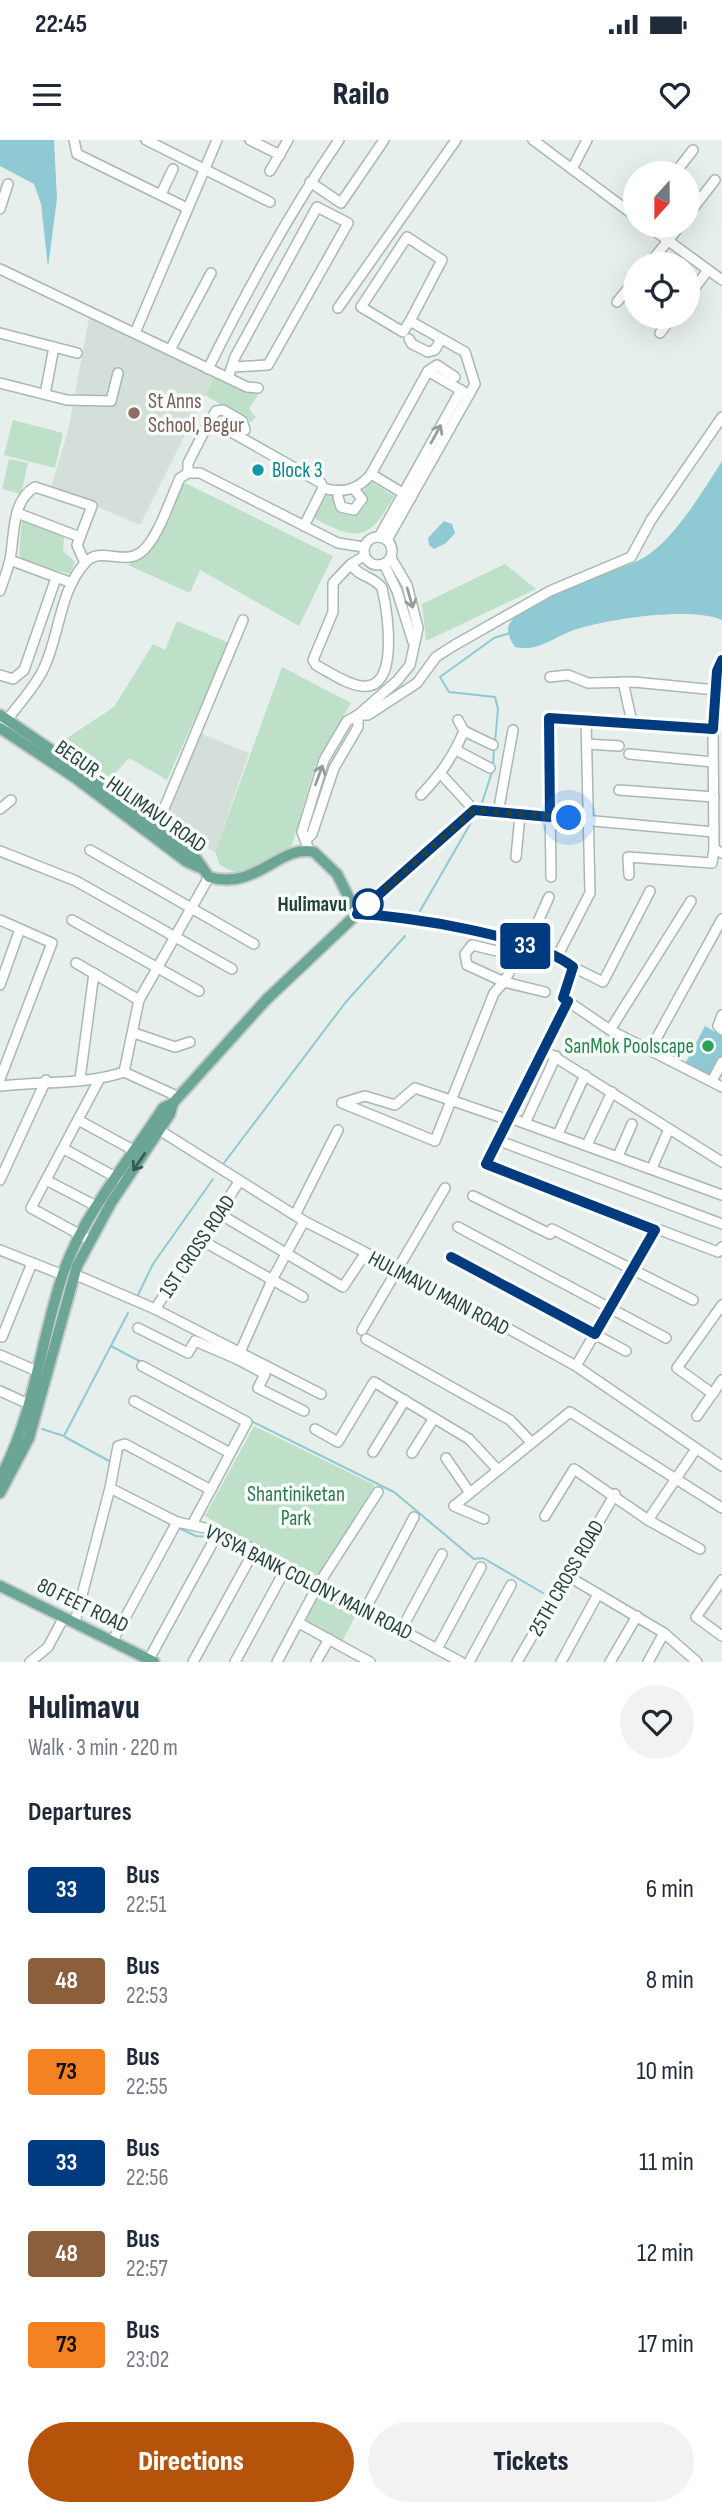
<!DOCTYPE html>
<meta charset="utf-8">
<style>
:root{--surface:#fff;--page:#f2f2f3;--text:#1f2937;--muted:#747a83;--accent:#b45309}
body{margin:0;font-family:"Sofia Sans Condensed",sans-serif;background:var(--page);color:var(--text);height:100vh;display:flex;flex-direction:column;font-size:26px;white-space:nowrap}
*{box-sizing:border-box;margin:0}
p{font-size:23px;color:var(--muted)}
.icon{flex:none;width:38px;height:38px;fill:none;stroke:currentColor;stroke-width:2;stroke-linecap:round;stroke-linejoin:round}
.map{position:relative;height:1522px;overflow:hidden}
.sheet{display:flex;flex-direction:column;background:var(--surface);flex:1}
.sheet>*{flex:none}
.badge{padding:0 14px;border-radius:5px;font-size:24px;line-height:46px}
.needle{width:46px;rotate:201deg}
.controls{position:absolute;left:623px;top:21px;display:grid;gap:14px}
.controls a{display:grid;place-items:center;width:77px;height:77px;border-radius:50%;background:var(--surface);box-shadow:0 7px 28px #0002;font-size:35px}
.you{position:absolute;width:35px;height:35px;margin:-18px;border:5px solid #fff;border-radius:50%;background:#1a73e8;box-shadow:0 0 0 10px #1a73e833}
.map>.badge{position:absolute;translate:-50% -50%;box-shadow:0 0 0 4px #fff}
h2{padding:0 28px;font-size:26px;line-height:63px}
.round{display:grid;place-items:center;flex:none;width:74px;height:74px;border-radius:37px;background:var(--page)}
.summary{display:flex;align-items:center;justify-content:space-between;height:119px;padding:0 28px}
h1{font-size:33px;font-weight:800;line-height:52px}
.action{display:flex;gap:14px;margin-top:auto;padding:14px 28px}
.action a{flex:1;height:80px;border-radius:42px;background:var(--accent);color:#fff;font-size:28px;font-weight:800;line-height:80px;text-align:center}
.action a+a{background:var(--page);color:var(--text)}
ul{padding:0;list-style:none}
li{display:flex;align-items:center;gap:21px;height:91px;padding:0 28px}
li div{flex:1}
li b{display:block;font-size:26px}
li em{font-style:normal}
li .badge{min-width:77px;font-weight:700;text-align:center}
.status{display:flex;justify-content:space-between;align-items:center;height:49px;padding:0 35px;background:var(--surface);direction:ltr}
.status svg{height:19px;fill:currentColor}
header{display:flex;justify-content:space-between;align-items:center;height:91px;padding:0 28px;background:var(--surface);font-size:32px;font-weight:800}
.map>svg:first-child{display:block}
</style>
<div class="status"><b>22:45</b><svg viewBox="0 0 49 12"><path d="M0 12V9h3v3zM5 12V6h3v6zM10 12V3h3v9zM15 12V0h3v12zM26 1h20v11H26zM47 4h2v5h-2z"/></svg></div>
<header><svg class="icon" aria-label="menu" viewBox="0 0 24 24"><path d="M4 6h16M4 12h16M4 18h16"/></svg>Railo<svg class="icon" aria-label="heart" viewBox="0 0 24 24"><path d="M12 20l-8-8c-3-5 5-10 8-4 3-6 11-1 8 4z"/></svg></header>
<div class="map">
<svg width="722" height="1522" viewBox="0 0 722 1522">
<rect width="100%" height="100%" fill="#e6efeb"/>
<g fill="#d4dfda">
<polygon points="89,178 214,237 140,385 51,347 68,291"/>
<polygon points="200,593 249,613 215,712 164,685"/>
</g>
<g fill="#bfe0c8">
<polygon points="214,237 258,255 249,269 256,277 251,282 205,255"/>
<polygon points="13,280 63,293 55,328 4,315"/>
<polygon points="9,319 28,323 21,354 2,349"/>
<polygon points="183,342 333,416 299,486 200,430 190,453 128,425 151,410"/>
<path d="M371 342 394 356C369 401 358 402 314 378L327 354 334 355 336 368 342 374H358L366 365 363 350Z"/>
<polygon points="22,380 64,397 63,411 75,422 70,434 23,421 19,413"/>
<polygon points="505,424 536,449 426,501 422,464"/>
<polygon points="177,481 229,503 167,640 129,618 111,638 58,604 114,567 153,504 165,510"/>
<polygon points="282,527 351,563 316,623 292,705 262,727 234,732 220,725 215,712"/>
<polygon points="254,1286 375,1345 317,1439 205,1376"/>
<polygon points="318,1452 357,1473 341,1503 302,1482"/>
</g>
<g fill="#8ec9d4">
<polygon points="0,0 54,0 57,59 48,127 41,64 34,44 0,26"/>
<path d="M722 321V480C692 466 603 479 571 491 551 499 537 512 515 507 511 501 505 490 510 483 533 449 612 436 645 417 675 398 703 351 722 321Z"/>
<polygon points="444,381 452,384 455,393 446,403 434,409 429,405 428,398"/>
<polygon points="705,886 722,896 722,916 712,938 685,924"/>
</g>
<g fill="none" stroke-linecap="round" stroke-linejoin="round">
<g stroke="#8ec9d4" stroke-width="2">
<polyline points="495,602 498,569 495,557 449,552 440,537 494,498 510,493"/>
<polyline points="493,627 494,608"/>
<polyline points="481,666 492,632"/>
<polyline points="420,771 476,674"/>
<polyline points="224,1023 345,863 405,796"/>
<polyline points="138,1155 153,1124 213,1039"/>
<polyline points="111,1206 141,1222"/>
<polyline points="251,1281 394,1352 474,1419 483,1418 543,1453"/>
<polyline points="42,1289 64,1296 128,1173"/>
<polyline points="65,1297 111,1322"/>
<polyline points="179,1388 196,1396 210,1397"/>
</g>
<g stroke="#a8b8b2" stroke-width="12">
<g id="minor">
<polyline points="74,0 77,14 187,68"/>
<polyline points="146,0 270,62"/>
<polyline points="250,0 280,15"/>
<polyline points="533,0 635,76"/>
<polyline points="572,29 587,0"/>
<polyline points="270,31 288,0"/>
<polyline points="675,33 693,10"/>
<polyline points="310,42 341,63 384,0"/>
<polyline points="161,54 173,29"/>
<polyline points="0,69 8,44"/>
<polyline points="688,75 715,40"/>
<polyline points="648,86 722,140"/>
<polyline points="649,124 680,86"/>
<polyline points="0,129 247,247 258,248"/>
<polyline points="688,157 708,130"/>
<polyline points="617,162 635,140"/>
<polyline points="338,168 456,0"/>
<polyline points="0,193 77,213"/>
<polyline points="135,193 217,0"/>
<polyline points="660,193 672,177"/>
<polyline points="409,199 412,204 428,212 435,210 441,199"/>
<polyline points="170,210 211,133"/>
<path d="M208 229C247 150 289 73 339 0"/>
<polyline points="428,231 437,225 455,237"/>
<polyline points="228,238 235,217 317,67 348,83 268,225 233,227"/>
<polyline points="0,243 67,260 111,261 118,233"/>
<polyline points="45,254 54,207"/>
<polyline points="210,280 216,271 223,270 242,281 245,290"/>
<polyline points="188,333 188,323 210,280 321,343 323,348 304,386"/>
<path d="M323 348C342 354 359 349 371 334"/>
<polyline points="338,357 341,367 354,370 362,359 353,348"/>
<polyline points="411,358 371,334 428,231 469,255"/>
<polyline points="17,373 80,397"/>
<circle cx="378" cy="411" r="14"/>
<polyline points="379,397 461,250"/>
<polyline points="387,400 475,244 465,212 410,181 403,192 361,167 407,97 442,120 410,181"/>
<polyline points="10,420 72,443"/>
<path d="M351 424 333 443V472L313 520 316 525C329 532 346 544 361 546 401 552 387 470 382 448 374 436 358 437 351 424L364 416"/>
<polyline points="384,424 397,451 413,502"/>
<path d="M0 451C3 441 8 430 10 419 15 395 11 361 35 347L92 366 77 405 85 423"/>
<polyline points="722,520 717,531 716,550 722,549"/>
<polyline points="0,535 13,539 24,530 56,438"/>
<polyline points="550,537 568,535 588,543 634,542 716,550 713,589"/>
<polyline points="623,542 632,582"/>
<polyline points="358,575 368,575 417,543 436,517 453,506 550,451 631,417 651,380 722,277"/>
<path d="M4 584C16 567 32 551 42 532 60 498 58 453 85 423 99 406 123 425 140 413 157 402 171 357 180 338L188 333H200L338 403 364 407"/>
<polyline points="464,591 493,605"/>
<polyline points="587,604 619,606"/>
<polyline points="456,610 490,628"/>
<polyline points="629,614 713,622"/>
<polyline points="441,634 474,670 714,692"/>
<polyline points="619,650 714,657"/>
<path d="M421 655C440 635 453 617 464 591L458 580"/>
<polyline points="0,669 11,660"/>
<polyline points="498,673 513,590"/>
<polyline points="153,695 243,480"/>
<polyline points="306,700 312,694 334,628 358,587 358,575"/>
<polyline points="90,710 254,804"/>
<polyline points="309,710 302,692 324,620 347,581 358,575 397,541 410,525 418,488 407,445 391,418"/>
<polyline points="0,711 76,741 232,829"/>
<polyline points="516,717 520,675"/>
<polyline points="629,735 628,717 712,723 714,709"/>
<polyline points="551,737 549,577 713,589 714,709 722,713"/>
<path d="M357 774C409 776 533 796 573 827L563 858 610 890 722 947"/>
<polyline points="357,774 474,670"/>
<polyline points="0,780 52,803 0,939"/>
<polyline points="72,780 199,851"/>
<polyline points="527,806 549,757"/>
<polyline points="518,816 472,805 465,814 467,825 504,842 524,805"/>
<polyline points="557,817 590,753 586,579"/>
<polyline points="76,823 139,860"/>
<polyline points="573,827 603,842 650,751"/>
<polyline points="0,845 20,789"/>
<polyline points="568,861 486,1024 718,1112 722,1107"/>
<polyline points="722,875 718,886 722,890"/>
<polyline points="610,890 691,761"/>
<polyline points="134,893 175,907 190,902"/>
<polyline points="542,909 722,1022"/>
<polyline points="650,910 722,779"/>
<polyline points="124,932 139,860 209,737"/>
<polyline points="80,939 94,833"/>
<polyline points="712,941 722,922"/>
<path d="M0 946C41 941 86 945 124 932L179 957"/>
<polyline points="342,963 435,1001 494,853 504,842 545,852"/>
<polyline points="342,963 365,956 395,965 415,948 500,977"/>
<polyline points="513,979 722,1055"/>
<polyline points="80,981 133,1010"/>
<polyline points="525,983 556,916"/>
<polyline points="156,988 304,1081 433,1147 576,1226 722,1326"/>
<polyline points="558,994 585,935"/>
<polyline points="497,1000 722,1084"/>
<polyline points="587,1005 612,952"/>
<polyline points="64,1009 121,1040"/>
<polyline points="618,1016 632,984"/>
<polyline points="652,1028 669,989"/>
<polyline points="0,1040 46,940"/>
<polyline points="46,1040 96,1066"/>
<polyline points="473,1056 550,1094 552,1089 693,1160"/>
<polyline points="218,1073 343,1147 365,1114"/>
<polyline points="295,1075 338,990"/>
<polyline points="304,1081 273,1138 237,1219 265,1234 258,1248 304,1271"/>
<polyline points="458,1087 666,1198"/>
<polyline points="90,1100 31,1068 99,940"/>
<polyline points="201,1100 303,1157"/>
<polyline points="0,1110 63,1135"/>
<polyline points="451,1117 626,1211"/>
<polyline points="74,1134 155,1169 321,1254"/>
<polyline points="155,1169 239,1042"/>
<polyline points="138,1188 188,1213 195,1201 237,1219"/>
<polyline points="362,1190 445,1048"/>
<polyline points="2,1197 32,1123"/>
<polyline points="366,1199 510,1280 532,1303"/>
<polyline points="0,1215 39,1232"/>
<polyline points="142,1226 247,1282 193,1383"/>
<polyline points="576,1226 655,1090"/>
<polyline points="0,1251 33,1266"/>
<polyline points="713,1254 677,1228 722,1165"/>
<polyline points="134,1261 230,1313"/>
<polyline points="697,1276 722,1240"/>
<polyline points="315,1289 338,1302 374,1242 469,1299 498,1330"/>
<polyline points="373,1312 405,1260"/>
<polyline points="412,1313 434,1278"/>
<polyline points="446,1318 470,1353"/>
<polyline points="110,1348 118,1306 125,1304 211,1350"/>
<polyline points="545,1376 574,1329 648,1380 700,1409"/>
<polyline points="484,1379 454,1366 570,1272 722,1368"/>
<polyline points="648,1380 696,1309"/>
<polyline points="566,1435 664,1493 697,1522"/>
<polyline points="722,1440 696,1477 722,1496"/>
<polyline points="365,1470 414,1377"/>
<polyline points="75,1482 110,1348 177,1382"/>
<polyline points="299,1483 370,1522"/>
<polyline points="401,1490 442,1414"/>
<polyline points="112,1502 177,1382 219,1391 461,1522"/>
<polyline points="437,1509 481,1427"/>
<polyline points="149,1519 219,1391"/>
<polyline points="30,1522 48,1507 64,1477"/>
<polyline points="193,1522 254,1411"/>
<polyline points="235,1522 286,1428"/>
<polyline points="277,1522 318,1445 378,1352"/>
<polyline points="316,1522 329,1499"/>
<polyline points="469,1522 511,1445"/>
<polyline points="517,1522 615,1354"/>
<polyline points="561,1522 598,1454"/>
<polyline points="610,1522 637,1476"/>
<polyline points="648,1522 664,1493"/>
</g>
</g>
<g stroke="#c2cac8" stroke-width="14">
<g id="major">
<path d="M0 575 85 633 141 679 193 714 209 737C257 751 279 704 314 712L337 734 357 774 266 860 173 963 163 968C129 1021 87 1069 65 1128 40 1198 36 1272 0 1338"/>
<polyline points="0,588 74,637 187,722 203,729"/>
<polyline points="0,1353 29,1298 77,1126 111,1063 170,974 173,963"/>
<polyline points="0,1446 154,1522"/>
</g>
</g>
<use href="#minor" stroke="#fff" stroke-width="9"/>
<use href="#major" stroke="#6aa596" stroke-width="10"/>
</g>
<defs><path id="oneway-shaft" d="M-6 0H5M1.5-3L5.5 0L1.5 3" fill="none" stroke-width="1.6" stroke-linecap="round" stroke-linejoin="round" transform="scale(1.75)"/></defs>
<g stroke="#92a09c">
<use href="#oneway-shaft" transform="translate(436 294) rotate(-61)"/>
<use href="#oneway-shaft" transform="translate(410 458) rotate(74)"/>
<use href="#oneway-shaft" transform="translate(319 635) rotate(-70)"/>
</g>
<use stroke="#365b51" href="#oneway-shaft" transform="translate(139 1022) rotate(124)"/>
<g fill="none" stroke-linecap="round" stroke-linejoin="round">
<g stroke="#fff" stroke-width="16">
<path id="line" d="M451 1117 595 1194 655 1090 486 1024 568 861 563 858 573 827C534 796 408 776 357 774L474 670 550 677 549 578 713 589 717 531 722 520"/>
</g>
<use href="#line" stroke="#003b80" stroke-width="10"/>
<polyline stroke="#24423a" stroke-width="7" stroke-dasharray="0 12.6" points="368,764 474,670 569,678"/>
</g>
<circle fill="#8d6e63" stroke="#f7fbf9" stroke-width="2.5" cx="134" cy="273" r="7"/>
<circle fill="#0f9aa8" stroke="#f7fbf9" stroke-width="2.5" cx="258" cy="330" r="7"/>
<circle fill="#fff" stroke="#003b80" stroke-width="3.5" cx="368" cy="764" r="14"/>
<circle fill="#2e9e5b" stroke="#f7fbf9" stroke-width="2.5" cx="708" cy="906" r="7"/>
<g text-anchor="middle" stroke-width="7" stroke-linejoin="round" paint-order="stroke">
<g font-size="21" fill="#785e54" stroke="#f7fbf9" text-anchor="start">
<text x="148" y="268">St Anns<tspan x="148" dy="24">School, Begur</tspan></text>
</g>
<g font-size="21" fill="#0d838f" stroke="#f7fbf9" text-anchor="start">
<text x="272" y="337">Block 3</text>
</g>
<g font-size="21" fill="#24423a" stroke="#f7fbf9">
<text transform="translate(131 656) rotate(35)" y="7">BEGUR - HULIMAVU ROAD</text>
<text transform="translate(197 1106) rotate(-56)" y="7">1ST CROSS ROAD</text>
<text transform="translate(439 1153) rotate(28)" y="7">HULIMAVU MAIN ROAD</text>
<text transform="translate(566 1438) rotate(-60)" y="7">25TH CROSS ROAD</text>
<text transform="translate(309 1442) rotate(27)" y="7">VYSYA BANK COLONY MAIN ROAD</text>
<text transform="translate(83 1465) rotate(26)" y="7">80 FEET ROAD</text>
</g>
<g font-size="21" font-weight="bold" fill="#24423a" stroke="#f7fbf9" text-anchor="end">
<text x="347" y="771">Hulimavu</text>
</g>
<g font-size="21" fill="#27864d" stroke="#f7fbf9" text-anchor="end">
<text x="694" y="913">SanMok Poolscape</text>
</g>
<g font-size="21" fill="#2d7a4b" stroke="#f7fbf9">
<text x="296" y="1361">Shantiniketan<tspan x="296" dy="24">Park</tspan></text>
</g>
</g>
</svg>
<div class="controls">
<a><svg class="needle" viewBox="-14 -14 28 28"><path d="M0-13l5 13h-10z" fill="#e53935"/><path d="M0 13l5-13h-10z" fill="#747a83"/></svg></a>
<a><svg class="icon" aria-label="locate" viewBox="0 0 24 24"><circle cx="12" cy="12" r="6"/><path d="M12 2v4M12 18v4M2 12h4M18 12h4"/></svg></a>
</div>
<div class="you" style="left:569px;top:678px"></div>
<b class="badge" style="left:525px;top:806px;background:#003b80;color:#fff">33</b>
</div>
<section class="sheet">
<div class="summary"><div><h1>Hulimavu</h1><p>Walk · 3 min · 220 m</p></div><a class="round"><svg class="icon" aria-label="heart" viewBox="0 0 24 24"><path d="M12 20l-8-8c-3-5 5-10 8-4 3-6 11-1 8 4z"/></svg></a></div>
<h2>Departures</h2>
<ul>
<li><span class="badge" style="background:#003b80;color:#fff">33</span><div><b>Bus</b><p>22:51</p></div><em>6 min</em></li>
<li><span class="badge" style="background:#8b5e3c;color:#fff">48</span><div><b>Bus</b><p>22:53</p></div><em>8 min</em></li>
<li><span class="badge" style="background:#f58220;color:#111">73</span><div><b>Bus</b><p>22:55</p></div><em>10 min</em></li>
<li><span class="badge" style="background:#003b80;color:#fff">33</span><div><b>Bus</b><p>22:56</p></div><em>11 min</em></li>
<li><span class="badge" style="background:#8b5e3c;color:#fff">48</span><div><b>Bus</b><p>22:57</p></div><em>12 min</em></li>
<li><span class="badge" style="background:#f58220;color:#111">73</span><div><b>Bus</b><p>23:02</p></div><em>17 min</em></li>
</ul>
<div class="action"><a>Directions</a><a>Tickets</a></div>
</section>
